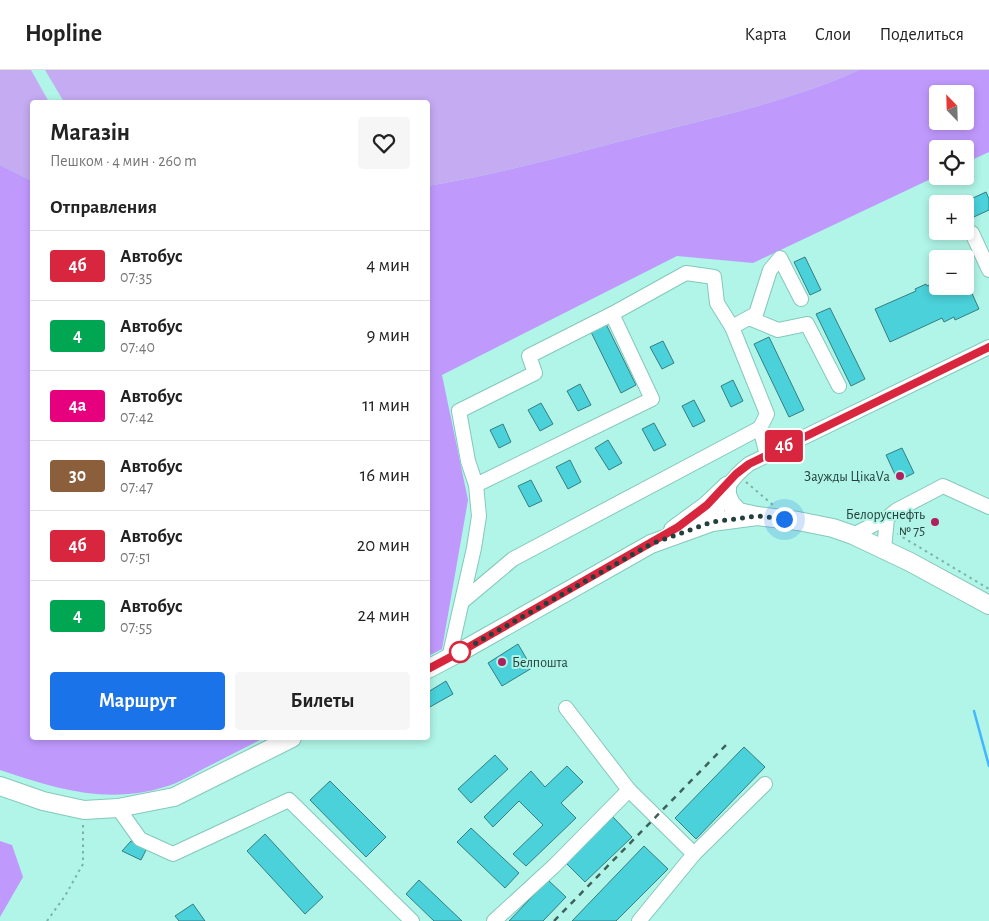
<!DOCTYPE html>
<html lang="ru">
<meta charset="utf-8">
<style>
:root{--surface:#fff;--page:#f6f6f6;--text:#222;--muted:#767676;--line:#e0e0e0;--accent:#1a73e8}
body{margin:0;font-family:"Alegreya Sans",sans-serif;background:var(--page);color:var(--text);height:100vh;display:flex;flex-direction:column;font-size:19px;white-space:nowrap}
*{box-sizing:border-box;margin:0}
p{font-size:16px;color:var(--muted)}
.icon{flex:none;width:28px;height:28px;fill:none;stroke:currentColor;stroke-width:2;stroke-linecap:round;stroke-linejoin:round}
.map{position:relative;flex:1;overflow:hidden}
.side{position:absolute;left:30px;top:30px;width:400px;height:640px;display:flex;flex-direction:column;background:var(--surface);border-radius:5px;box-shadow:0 2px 8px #0003}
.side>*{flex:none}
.badge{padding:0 10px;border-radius:4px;font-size:18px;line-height:32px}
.needle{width:32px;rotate:337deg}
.tools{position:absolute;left:929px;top:15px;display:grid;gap:10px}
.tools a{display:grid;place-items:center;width:45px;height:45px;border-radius:5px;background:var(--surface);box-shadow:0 2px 8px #0003;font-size:25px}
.you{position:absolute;width:25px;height:25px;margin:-12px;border:4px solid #fff;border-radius:50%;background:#1a73e8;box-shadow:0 0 0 8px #1a73e833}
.map>.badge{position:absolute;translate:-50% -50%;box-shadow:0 0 0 2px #fff}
h2{padding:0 20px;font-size:19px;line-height:45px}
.round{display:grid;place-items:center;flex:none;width:52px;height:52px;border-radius:5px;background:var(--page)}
.overview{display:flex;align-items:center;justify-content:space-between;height:85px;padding:0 20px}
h1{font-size:24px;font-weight:700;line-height:38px}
.button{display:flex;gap:10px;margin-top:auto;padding:10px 20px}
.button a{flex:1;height:58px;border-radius:5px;background:var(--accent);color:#fff;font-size:20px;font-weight:700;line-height:58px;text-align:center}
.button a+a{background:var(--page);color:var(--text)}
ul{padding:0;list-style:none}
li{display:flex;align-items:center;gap:15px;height:70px;padding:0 20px;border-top:1px solid var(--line)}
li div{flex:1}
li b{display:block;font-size:19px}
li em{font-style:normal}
li .badge{min-width:55px;font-weight:700;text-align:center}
header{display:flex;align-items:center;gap:30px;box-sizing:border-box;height:70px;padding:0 25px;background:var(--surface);border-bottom:1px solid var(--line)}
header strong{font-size:24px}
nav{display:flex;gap:28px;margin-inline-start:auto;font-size:18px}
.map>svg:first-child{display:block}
</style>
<header>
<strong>Hopline</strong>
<nav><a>Карта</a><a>Слои</a><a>Поделиться</a></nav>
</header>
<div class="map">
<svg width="989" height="851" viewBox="0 0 989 851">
<rect width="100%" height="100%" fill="#b0f5e7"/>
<g fill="#c5abf2">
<polygon points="0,0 31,0 49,32 32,32 32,111 0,95"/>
<path d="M45 0H859C793 30 723 45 653 63 578 82 504 103 428 116V32H64Z"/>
</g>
<g fill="#c099fd" fill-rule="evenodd">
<path d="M859 0H989V82L965 93V79H938L937 106 753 193 677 186 442 305 468 430 442 579 428 586V116C504 103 578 82 653 63 723 45 793 30 859 0ZM938 24H965V51H938Z"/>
<path d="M0 95 32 111V668H264C244 678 223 689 203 699 194 704 185 709 176 713 114 737 59 720 0 700Z"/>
<polygon points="0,771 12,775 23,807 0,847"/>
</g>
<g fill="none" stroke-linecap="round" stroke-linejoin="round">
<polyline stroke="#45b5fc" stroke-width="2.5" points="974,641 989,696"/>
</g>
<g fill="#4ad1d9" stroke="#377d82">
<polygon points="986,122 989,129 989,140 965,151 965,134 960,134"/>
<polygon points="938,144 938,161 943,161 938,164 930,147"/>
<polygon points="805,187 821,220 810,225 794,192"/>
<polygon points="965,208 979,239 955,250 954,247 944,252 942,248 890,272 875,239 916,221 915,219 926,214 927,216 938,211 938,216 965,216"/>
<polygon points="830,238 865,309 851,316 816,244"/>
<polygon points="606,254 636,315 621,323 591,262"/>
<polygon points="769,267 804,340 789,347 754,274"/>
<polygon points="663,271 674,293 662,299 650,277"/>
<polygon points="733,310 743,331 731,337 721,316"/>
<polygon points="580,314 591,335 578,341 567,321"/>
<polygon points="694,330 705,351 693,357 682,336"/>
<polygon points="541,333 553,354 540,361 528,340"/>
<polygon points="654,353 666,375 654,381 642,359"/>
<polygon points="503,354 511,372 499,378 490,360"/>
<polygon points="608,370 622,393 609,400 595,378"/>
<polygon points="902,378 914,403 898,411 886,385"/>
<polygon points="570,390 581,412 568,419 556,397"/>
<polygon points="531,410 542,431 529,437 518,416"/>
<polygon points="518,574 532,598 502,616 488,593"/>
<polygon points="446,611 453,624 428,638 428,622"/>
<polygon points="744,677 765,697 696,769 675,748"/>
<polygon points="495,685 508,699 471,733 458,719"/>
<polygon points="567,696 583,712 561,733 576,748 526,796 513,784 543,755 519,731 493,757 484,747 531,701 545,717"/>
<polygon points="330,711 386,767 366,787 310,730"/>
<polygon points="613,747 632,767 585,812 566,793"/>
<polygon points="471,758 519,803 505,818 457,772"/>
<polygon points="265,764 323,827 305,844 247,781"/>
<polygon points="131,771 147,778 141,790 122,781"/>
<polygon points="644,776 668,799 616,851 572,851"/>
<polygon points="419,810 462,851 434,851 406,824"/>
<polygon points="548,810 566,827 543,851 509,851"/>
<polygon points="193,834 205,851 179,851 175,846"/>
</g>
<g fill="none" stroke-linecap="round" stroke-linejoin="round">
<g stroke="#85c8bb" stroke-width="16">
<g id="minor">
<polyline points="972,163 989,200"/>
<polyline points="749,248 778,260 807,254 839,316"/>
<polyline points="732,257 756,244 770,200 780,188 801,229"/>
<polyline points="476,415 652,329 612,244"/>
<path d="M712 452C723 426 726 412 749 394L989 277"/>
<polyline points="853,465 887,448 897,440 943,416 989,437"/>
<polyline points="884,479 887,448"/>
<polyline points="463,531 513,489 760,358"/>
<polyline points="449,588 474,478 479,446 476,415 468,391 459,341 535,303 529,286 612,244 686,203 714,207 717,233 732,257 767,344 760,358 767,385"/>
<polyline points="566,638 629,720 694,784"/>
<polyline points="118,738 140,769 173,784 289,730 412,851"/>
<polyline points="494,851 554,796 629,720"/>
<polyline points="639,851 694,784 765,714"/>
</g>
</g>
<g stroke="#85c8bb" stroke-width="20">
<g id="major">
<polyline points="727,416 727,425 731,434 739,442 757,446 798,451 833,458 853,465 910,492 989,535"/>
<polyline points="673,460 707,435 727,416"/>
<polyline points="428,599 460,582 651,474 712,452 757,446"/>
<polyline points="0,716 43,731 84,740 118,738 174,727 292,668"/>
</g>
</g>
<g stroke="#7cb1a7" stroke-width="2" stroke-dasharray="2.5 4" stroke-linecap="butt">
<polyline points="746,412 773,435"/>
<polyline points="849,449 853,449 870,443"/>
<polyline points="898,463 899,465 989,519"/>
<polyline points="47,851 65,826 83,794 83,754"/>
</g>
<use href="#minor" stroke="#fff" stroke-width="14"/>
<use href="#major" stroke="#fff" stroke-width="18"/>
<polyline stroke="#3d615a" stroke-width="2.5" stroke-dasharray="6 6" stroke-linecap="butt" points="554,851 727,674"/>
</g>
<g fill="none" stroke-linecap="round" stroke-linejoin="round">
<g stroke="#fff" stroke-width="11">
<polyline id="line" points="428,599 460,582 678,457 707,435 736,404 749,394 989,277"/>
</g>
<use href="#line" stroke="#d7263d" stroke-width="8"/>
<polyline stroke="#24403b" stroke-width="5" stroke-dasharray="0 9" points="460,582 651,474 712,452 757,446 784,449"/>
</g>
<g fill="#ae215e" stroke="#b0f5e7" stroke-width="2">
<circle cx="900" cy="406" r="5"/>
<circle cx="935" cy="452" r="5"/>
<circle cx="502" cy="592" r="5"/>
</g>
<circle fill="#fff" stroke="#d7263d" stroke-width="2.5" cx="460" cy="582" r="10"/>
<g text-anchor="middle" stroke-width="4" stroke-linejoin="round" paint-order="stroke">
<g font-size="14" fill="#24403b" stroke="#b0f5e7" text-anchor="end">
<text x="890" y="411">Заужды ЦікаVа</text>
<text x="925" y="449">Белоруснефть<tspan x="925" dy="16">№ 75</tspan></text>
<text x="512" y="597" text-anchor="start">Белпошта</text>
</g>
</g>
</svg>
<div class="tools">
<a><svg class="needle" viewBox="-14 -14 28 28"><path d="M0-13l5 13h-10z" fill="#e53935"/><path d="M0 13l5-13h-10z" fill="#767676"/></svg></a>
<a><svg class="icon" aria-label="locate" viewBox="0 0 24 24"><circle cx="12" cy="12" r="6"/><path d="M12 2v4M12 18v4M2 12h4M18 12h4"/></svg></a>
<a>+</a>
<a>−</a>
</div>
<div class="you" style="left:784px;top:449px"></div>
<b class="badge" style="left:784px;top:376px;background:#d7263d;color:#fff">4б</b>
<section class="side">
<div class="overview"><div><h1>Магазін</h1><p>Пешком · 4 мин · 260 m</p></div><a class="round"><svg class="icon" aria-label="heart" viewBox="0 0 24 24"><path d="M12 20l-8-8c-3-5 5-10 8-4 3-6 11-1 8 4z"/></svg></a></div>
<h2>Отправления</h2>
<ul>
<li><span class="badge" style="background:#d7263d;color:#fff">4б</span><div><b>Автобус</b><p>07:35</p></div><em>4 мин</em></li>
<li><span class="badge" style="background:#00a651;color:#fff">4</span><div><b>Автобус</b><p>07:40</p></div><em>9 мин</em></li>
<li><span class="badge" style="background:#e6007e;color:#fff">4а</span><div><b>Автобус</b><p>07:42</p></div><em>11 мин</em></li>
<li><span class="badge" style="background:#8b5e3c;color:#fff">30</span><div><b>Автобус</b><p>07:47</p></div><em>16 мин</em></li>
<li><span class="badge" style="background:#d7263d;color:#fff">4б</span><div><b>Автобус</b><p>07:51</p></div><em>20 мин</em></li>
<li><span class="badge" style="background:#00a651;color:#fff">4</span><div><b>Автобус</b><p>07:55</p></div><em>24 мин</em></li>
</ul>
<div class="button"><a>Маршрут</a><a>Билеты</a></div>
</section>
</div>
